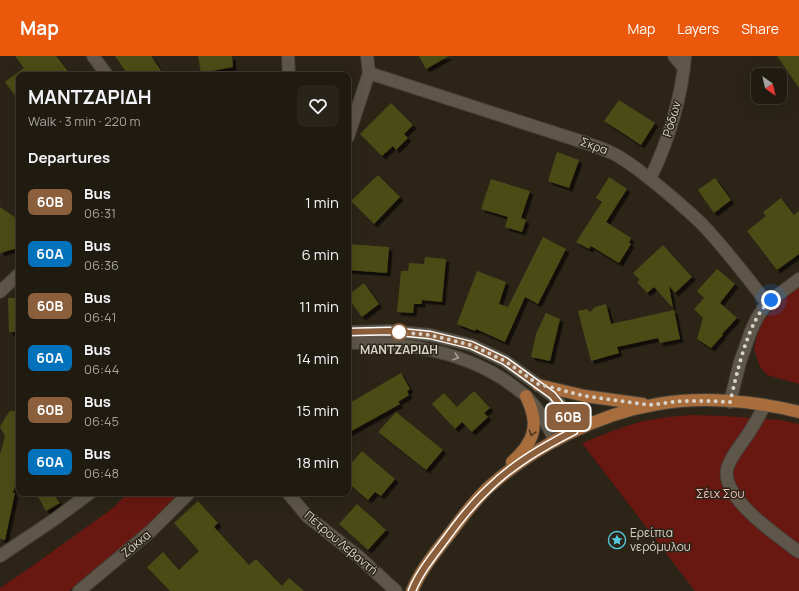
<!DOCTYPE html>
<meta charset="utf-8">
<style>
:root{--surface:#201b11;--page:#28241a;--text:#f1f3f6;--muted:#a2a19f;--line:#3d3931;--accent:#ea580c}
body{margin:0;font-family:Manrope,sans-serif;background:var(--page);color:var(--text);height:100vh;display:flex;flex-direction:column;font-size:15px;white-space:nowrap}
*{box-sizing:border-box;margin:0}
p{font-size:13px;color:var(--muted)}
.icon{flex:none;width:22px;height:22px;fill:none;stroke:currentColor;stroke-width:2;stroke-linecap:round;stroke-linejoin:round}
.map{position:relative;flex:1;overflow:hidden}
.sheet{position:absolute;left:16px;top:16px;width:335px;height:424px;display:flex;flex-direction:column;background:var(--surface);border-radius:8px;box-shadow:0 4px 16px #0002,0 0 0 1px var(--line)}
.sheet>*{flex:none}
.badge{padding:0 8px;border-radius:6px;font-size:14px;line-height:26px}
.needle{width:26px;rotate:146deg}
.controls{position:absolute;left:751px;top:12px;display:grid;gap:8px}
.controls a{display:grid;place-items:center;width:36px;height:36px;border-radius:8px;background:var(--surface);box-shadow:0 4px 16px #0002,0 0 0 1px var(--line);font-size:20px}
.you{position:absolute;width:20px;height:20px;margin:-10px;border:3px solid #fff;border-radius:50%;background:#1a73e8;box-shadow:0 0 0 6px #1a73e833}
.map>.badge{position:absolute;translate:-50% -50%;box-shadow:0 0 0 2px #fff}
h2{padding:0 12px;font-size:15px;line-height:36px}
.round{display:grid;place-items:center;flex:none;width:42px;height:42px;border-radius:8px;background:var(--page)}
.summary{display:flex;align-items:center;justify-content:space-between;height:68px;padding:0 12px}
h1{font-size:19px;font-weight:700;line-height:30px}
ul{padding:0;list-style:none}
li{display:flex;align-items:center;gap:12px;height:52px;padding:0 12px}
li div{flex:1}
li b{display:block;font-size:15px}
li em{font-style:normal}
li .badge{min-width:44px;font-weight:700;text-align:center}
header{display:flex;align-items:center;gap:24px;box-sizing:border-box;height:56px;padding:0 20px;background:var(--accent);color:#fff}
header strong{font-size:19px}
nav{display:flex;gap:22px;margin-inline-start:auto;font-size:14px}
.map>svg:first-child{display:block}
</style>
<header>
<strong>Map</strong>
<nav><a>Map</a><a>Layers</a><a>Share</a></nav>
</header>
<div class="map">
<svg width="799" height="535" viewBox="0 0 799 535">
<defs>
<filter id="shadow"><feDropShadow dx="3.5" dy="3.5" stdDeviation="0" flood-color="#0009"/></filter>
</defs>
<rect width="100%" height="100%" fill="#2b2417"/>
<g fill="#681810">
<polygon points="799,229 799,328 767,319 760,311 754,293 757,280 764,263 775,250"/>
<path d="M692 359 725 360 781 364 799 368V535H695L582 387C602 379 622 371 643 365 659 362 675 360 692 359Z"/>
<polygon points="128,437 180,437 149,476 69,535 0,535 0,532 35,508 113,452"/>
</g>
<g fill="#4c4b18" filter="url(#shadow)">
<polygon points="15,0 56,0 71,19 19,19 19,45 5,26 24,12"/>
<polygon points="115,0 151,0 164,19 128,19"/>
<polygon points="198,0 232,0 233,11 201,17"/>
<polygon points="419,0 449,0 426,13"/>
<polygon points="777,0 799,0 799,32"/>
<polygon points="619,44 655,67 641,89 604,65"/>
<polygon points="391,47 413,69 404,78 408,82 396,94 393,90 382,100 360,78"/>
<polygon points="557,96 579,104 569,132 548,125"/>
<polygon points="378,119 400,141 374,168 351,145"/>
<polygon points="609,121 627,133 606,166 631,182 629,187 631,188 619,207 591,190 589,193 576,186 602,146 596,142"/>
<polygon points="715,122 731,144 714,157 698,134"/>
<polygon points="491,123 530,135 521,162 526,164 522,176 505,171 508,161 481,153"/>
<polygon points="781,142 794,159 799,155 799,198 777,214 747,175 766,160 763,156"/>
<polygon points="0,151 19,164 19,188 17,189 18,192 0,197"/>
<polygon points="543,181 566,193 538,248 525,241 505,286 476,273 475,275 457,268 477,215 506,226 499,248 508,251"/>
<polygon points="348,188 389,191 387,217 348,214"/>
<polygon points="663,189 692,221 675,237 669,230 673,252 654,231 647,237 637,226 640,224 633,217"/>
<polygon points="425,201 446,203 442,246 422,244 422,248 414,248 413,257 397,256 401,215 408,215 409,207 424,208"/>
<polygon points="717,213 735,228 720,247 737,262 722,278 723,279 711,292 697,283 703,262 694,253 704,242 697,235"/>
<polygon points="364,227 379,248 362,261 348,242 348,239"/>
<polygon points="8,242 19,242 19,276 9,276"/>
<polygon points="606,248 611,268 674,254 680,283 660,287 658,282 617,291 619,297 591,305 578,255 587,253 590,256 595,251"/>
<polygon points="546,257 560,263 550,305 531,301 536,278"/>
<polygon points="401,317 410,333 407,335 409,339 398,346 400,348 348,377 348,348"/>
<polygon points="474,335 490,352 484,357 488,361 472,376 462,366 455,373 432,348 444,337 457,351"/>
<polygon points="10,355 19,355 19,414 13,437 15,437 5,484 0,483 0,399 5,380 0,371 5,362"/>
<polygon points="396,356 443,394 426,414 378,376"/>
<polygon points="362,395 395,423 381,440 375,436 368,444 348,427 348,411"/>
<polygon points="36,437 53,437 60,447 46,455"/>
<polygon points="198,445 218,467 214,471 249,509 256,503 282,530 289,522 304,535 170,535 147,511 163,496 179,514 199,495 174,467"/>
<polygon points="357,448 386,474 368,494 339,468"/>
</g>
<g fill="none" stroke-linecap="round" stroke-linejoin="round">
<g stroke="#464037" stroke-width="14">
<g id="minor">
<polyline points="93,0 107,19"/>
<polyline points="288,0 289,19"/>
<polyline points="674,0 684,12"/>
<path d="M369 17 586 87C595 90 604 93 612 97 627 104 641 116 655 127 670 139 686 153 701 167 725 192 746 220 767 247"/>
<polyline points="348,81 369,17 367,0"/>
<path d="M650 123C668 86 682 41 685 0"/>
<polyline points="0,236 19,218"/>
<polyline points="348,276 389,275 430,279 471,289 505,305 552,339 559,347 565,356 574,375"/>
<path d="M348 287C404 285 468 296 513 330 518 334 523 337 527 341 539 354 548 369 555 385"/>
<polyline points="730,346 740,306 751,275 757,262 767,247 799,223"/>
<path d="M765 349C759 360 753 371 746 381 740 390 732 399 728 410 717 440 778 480 799 496"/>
<polyline points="288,437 307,460 359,501 396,535"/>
<polyline points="0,500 55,463 90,437"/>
<polyline points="79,535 151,475 189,437"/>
</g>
</g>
<g stroke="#464037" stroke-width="14">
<g id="major">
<polyline points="538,329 585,340 643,348"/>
<path d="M512 406C517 401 523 396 527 389 538 373 534 357 526 340"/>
<path d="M412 535C421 513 438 493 452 475 463 460 475 444 489 431 535 390 597 358 658 348 703 340 755 345 799 356"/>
</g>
</g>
<use href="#minor" stroke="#5e5648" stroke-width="12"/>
<use href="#major" stroke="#a76d3c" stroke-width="12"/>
</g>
<defs><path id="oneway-chevron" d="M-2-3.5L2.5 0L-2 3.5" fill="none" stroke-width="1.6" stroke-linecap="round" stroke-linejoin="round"/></defs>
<use stroke="#a7a096" href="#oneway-chevron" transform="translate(456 301) rotate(17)"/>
<use stroke="#4a3620" href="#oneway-chevron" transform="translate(532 377) rotate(107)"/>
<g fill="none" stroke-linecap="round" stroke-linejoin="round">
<g stroke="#fff" stroke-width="9">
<path id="line" d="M348 276 389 275 430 279 471 289 505 305 552 339 562 351 568 362 574 375C543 391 513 408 488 433 472 448 458 466 445 484 433 500 419 517 412 535"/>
</g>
<use href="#line" stroke="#8b5e3c" stroke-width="6"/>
<path stroke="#d7d2ca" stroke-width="4" stroke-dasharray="0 7.2" d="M399 276 430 279 471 289 505 305 538 328 585 340 650 349 681 345H709L730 346C737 318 748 262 771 244"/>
</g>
<defs>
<g id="sight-ring" transform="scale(0.9)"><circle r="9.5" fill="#2b2417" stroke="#56c9e1" stroke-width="1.5"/><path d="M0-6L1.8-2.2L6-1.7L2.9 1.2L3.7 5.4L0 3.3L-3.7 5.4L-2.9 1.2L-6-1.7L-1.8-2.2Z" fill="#56c9e1"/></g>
</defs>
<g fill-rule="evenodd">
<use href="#sight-ring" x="617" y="484"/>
</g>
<circle fill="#fff" stroke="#8b5e3c" stroke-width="2" cx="399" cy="276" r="8"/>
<g text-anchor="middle" stroke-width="3" stroke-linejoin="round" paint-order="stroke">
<g font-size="12" fill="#d7d2ca" stroke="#2b2417">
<text transform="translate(672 63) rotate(-74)" y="4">Ρόδων</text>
<text transform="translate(594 90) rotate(20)" y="4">Σκρα</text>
<text transform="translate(341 487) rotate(40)" y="4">Πέτρου Λεβαντή</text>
<text transform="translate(136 488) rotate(-40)" y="4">Ζάκκα</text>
</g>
<g font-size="12" font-weight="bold" fill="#d7d2ca" stroke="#2b2417">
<text x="399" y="298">ΜΑΝΤΖΑΡΙΔΗ</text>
</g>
<g font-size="12" fill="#f6c3bb" stroke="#2b2417">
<text x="720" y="442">Σέιχ Σου</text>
</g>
<g font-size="12" fill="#d7d2ca" stroke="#2b2417" text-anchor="start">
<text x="630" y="481">Ερείπια<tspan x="630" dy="14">νερόμυλου</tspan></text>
</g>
</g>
</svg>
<div class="controls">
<a><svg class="needle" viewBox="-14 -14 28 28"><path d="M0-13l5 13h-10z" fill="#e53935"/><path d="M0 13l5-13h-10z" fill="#a2a19f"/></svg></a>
</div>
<div class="you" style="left:771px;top:244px"></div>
<b class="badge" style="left:568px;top:361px;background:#8b5e3c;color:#fff">60Β</b>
<section class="sheet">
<div class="summary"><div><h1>ΜΑΝΤΖΑΡΙΔΗ</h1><p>Walk · 3 min · 220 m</p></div><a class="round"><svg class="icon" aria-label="heart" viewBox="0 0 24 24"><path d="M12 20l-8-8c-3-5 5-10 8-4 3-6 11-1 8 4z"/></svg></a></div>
<h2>Departures</h2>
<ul>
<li><span class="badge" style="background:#8b5e3c;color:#fff">60Β</span><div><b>Bus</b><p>06:31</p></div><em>1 min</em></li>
<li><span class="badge" style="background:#0072bc;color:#fff">60Α</span><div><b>Bus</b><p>06:36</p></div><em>6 min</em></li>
<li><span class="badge" style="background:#8b5e3c;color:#fff">60Β</span><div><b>Bus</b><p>06:41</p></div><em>11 min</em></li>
<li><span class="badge" style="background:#0072bc;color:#fff">60Α</span><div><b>Bus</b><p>06:44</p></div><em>14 min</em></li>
<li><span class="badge" style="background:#8b5e3c;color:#fff">60Β</span><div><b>Bus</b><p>06:45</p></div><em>15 min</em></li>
<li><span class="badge" style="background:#0072bc;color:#fff">60Α</span><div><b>Bus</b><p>06:48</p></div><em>18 min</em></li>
</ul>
</section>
</div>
